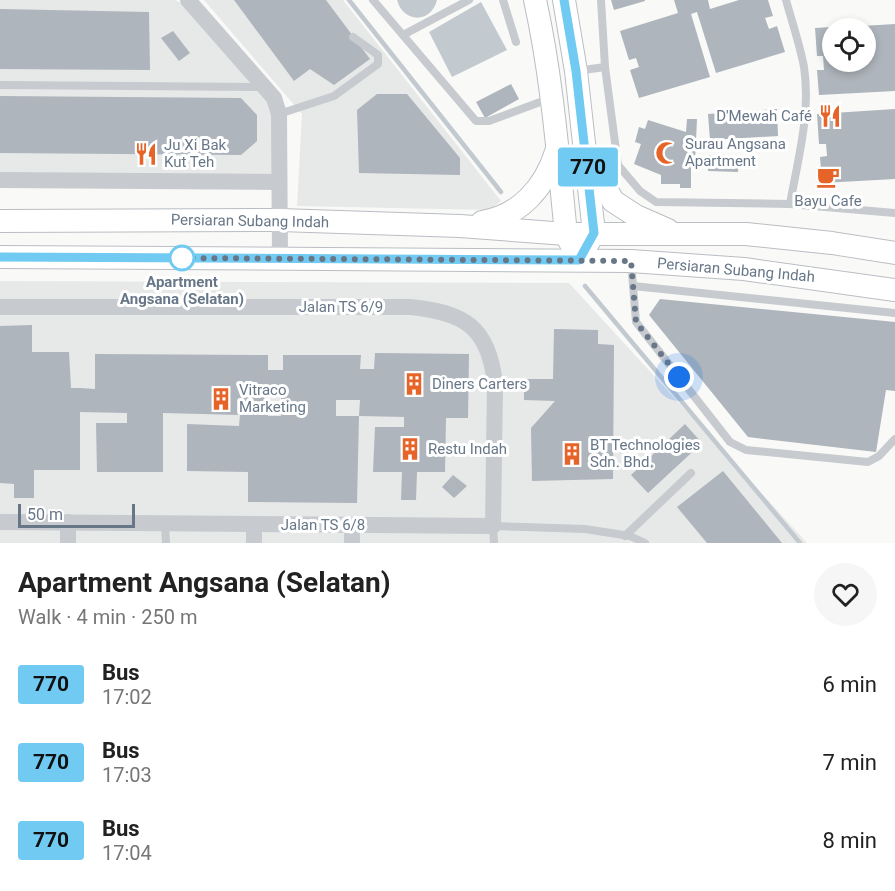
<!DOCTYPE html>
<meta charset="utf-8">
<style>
:root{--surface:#fff;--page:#f6f6f6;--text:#222;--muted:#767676}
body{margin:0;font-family:Roboto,sans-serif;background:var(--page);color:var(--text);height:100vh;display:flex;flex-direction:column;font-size:22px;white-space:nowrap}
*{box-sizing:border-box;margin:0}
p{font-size:20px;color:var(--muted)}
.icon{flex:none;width:33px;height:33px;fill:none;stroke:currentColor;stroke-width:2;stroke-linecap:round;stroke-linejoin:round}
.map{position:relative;height:543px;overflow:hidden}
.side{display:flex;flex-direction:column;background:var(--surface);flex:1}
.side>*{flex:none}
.badge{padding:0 12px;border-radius:4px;font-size:21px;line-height:39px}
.buttons{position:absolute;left:822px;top:18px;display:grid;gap:12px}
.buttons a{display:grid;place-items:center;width:54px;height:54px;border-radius:50%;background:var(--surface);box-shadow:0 3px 9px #0003;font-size:30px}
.scale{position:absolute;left:18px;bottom:15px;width:117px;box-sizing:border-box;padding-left:6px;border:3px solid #687788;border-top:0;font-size:16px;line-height:21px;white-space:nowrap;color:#687788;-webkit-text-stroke:4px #fff;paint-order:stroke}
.you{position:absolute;width:30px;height:30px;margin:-15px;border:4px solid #fff;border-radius:50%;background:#1a73e8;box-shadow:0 0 0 9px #1a73e833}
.map>.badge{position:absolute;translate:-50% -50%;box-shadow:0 0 0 3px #fff}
.round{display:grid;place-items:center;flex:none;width:63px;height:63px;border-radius:32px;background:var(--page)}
.overview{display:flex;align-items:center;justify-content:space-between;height:102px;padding:0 18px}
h1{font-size:28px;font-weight:700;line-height:45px}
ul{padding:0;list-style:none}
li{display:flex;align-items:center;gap:18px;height:78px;padding:0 18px}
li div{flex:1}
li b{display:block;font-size:22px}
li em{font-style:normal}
li .badge{min-width:66px;font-weight:700;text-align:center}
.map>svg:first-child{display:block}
</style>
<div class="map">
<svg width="895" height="543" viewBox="0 0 895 543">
<rect width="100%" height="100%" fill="#f9f9f7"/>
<g fill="#e7e8e8">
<polygon points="0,0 175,0 183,4 269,100 274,114 274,175 0,176"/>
<polygon points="204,0 343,0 501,201 490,210 297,206 302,114"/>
<polygon points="0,281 569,283 807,543 0,543"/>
</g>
<g fill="#c2cad0">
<path d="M397 0H437C431 24 403 23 397 0Z"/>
<polygon points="481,2 507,50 452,77 429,32"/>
</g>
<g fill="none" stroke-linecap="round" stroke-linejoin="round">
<g stroke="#c2cad0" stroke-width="4.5">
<polyline points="349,0 501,192"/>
<polyline points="585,286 800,543"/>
</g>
</g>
<g fill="#aeb5bc" fill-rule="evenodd">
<polygon points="234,0 326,0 370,59 334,85 310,69 294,81"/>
<polygon points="611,0 645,0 645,1 614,10"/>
<polygon points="674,0 708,0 710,9 739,0 768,0 773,16 765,18 769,29 777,26 785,52 716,73 697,12 691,14 710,77 639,98 630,70 639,67 636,58 629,60 620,31 678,13"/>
<polygon points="0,9 149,12 150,70 0,69"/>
<polygon points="895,24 895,91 819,95 817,70 824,70 823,56 817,56 815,28 832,27 832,62 866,62 866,28 845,28 845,27"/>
<polygon points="173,31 190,53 179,61 161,38"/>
<polygon points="511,84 519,99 485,118 476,102"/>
<polygon points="377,94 407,94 460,158 460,175 359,173 357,110"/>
<polygon points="0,96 241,98 257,115 257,141 241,155 0,153"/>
<polygon points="777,109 778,136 710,140 708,114"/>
<polygon points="895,109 895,179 822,183 820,157 827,156 826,144 819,144 817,114"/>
<polygon points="687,119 697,119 695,163 691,163 691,188 680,188 680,184 661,184 661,175 634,164 641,144 635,142 639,127 645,129 648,120 686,132"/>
<polygon points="709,155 739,157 738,172 708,171"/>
<polygon points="660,299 895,322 895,391 886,390 876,452 748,437 649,315"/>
<path d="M32 325V352H69L71 388H80L95 389V354L268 355V370H283V355H361L360 369H374L375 353 469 354 468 418H446L445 472H417L416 500H401L402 472H373L375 427H404V417L359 416 360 400H336V416H359L357 503 248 502V472L187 471V424L239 426 240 415 163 413V472H97L96 423H127V413L80 412V470H34V498H14V484L0 483V326ZM268 385 281 386V416H268Z"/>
<polygon points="554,329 598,330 598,344 614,345 613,479 532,481 531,428 555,401 524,400 524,379 553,379"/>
<polygon points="685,424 702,443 648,493 631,475"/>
<polygon points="723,471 782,543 707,543 677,507"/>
<polygon points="453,475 467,486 454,498 442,487"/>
</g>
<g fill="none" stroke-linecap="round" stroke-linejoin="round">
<g stroke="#b9bec3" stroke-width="24">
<g id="secondary">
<path d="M535 0C552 77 558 155 566 234L573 248"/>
<polyline points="564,0 576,71 594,233 587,245"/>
<polyline points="592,164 613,201 636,216 668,230"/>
<polyline points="0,221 280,220 460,226 566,234 746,234 832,243 895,253"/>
<path d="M482 222C520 216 545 187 556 152"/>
<polyline points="0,257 631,261 744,269 895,290"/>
</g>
</g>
<g stroke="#c7cace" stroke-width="8">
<polyline points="373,0 476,121 489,121 551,98"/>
<polyline points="503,0 516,42"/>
<polyline points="601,0 605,67 618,165 640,191 656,202 790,204 895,213"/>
<path d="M786 0C792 22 800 45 804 67 811 112 798 159 790 204"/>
<polyline points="403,35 469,0"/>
<polyline points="576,71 605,67"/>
<polyline points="0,85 264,87"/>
<polyline points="279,114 334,96 378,64 378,55 353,37"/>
<polyline points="631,261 636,322 730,442 746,450 868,462 879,456 895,439"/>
<polyline points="633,286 895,313"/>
<polyline points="165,523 166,543"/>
<polyline points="625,536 691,473"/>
<polyline points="494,543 493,526 585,529 630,536 645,543"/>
</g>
<g stroke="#c7cace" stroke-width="16">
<polyline points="188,0 274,98 279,114 280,258"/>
<polyline points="0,180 279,182"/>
<path d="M0 307H410C464 312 489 327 495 384L493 526 0 522"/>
<polyline points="352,525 352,543"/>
<polyline points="68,543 68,522"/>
<polyline points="254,543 254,524"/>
</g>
<use href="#secondary" stroke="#fff" stroke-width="22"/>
</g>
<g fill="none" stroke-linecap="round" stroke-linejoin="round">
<g stroke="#fff" stroke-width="14">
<polyline id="line" points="0,257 579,260 594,233 576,71 564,0"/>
</g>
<use href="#line" stroke="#71caf2" stroke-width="9"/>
<polyline stroke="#687788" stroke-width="6" stroke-dasharray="0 10.8" points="182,258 631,261 636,322 679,377"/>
</g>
<defs>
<g id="restaurant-bare" transform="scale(1.8)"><path d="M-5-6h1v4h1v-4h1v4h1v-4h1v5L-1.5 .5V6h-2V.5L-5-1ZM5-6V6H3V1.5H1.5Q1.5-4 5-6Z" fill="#e76429" stroke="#fff" stroke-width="2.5" paint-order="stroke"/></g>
<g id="mosque-bare" transform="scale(1.8)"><path d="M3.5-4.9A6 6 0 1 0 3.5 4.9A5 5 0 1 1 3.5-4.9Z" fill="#e76429" stroke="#fff" stroke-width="2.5" paint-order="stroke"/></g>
<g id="cafe-bare" transform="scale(1.8)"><path d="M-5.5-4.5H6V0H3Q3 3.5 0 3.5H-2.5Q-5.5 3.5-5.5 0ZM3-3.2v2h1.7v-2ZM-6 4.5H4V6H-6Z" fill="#e76429" stroke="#fff" stroke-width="2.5" paint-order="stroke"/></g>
<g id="building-bare" transform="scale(1.8)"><path d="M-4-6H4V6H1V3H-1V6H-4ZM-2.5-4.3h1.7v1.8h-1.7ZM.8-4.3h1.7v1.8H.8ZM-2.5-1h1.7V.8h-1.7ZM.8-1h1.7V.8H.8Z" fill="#e76429" stroke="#fff" stroke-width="2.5" paint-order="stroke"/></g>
</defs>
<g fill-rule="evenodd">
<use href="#restaurant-bare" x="830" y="116"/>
<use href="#mosque-bare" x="667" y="153"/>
<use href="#restaurant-bare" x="146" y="154"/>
<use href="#cafe-bare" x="828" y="177"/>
<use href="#building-bare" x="414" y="384"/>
<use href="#building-bare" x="221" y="399"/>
<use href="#building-bare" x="410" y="449"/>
<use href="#building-bare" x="572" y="454"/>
</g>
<circle fill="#fff" stroke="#71caf2" stroke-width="3" cx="182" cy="258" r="12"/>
<g text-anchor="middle" stroke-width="6" stroke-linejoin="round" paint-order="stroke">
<g font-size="15" fill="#687788" stroke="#fff" text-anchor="start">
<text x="812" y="121" text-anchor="end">D'Mewah Café</text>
<text x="685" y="149">Surau Angsana<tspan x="685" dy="17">Apartment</tspan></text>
<text x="164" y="150">Ju Xi Bak<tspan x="164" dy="17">Kut Teh</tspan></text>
<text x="828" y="206" text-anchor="middle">Bayu Cafe</text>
<text x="432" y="389">Diners Carters</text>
<text x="239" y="395">Vitraco<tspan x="239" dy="17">Marketing</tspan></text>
<text x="590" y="450">BT Technologies<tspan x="590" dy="17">Sdn. Bhd.</tspan></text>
<text x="428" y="454">Restu Indah</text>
</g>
<g font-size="15" fill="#687788" stroke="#fff">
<text transform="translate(250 221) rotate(1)" y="5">Persiaran Subang Indah</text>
<text transform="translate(736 270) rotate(5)" y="5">Persiaran Subang Indah</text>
<text x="341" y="312">Jalan TS 6/9</text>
<text x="323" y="530">Jalan TS 6/8</text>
</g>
<g font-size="15" font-weight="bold" fill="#687788" stroke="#fff">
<text x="182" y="287">Apartment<tspan x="182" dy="17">Angsana (Selatan)</tspan></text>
</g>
</g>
</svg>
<div class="buttons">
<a><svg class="icon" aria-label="locate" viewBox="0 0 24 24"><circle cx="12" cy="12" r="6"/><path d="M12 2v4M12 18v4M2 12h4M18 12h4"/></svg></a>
</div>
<div class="scale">50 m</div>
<div class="you" style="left:679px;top:377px"></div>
<b class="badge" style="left:588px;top:167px;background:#71caf2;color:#111">770</b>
</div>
<section class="side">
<div class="overview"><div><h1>Apartment Angsana (Selatan)</h1><p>Walk · 4 min · 250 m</p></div><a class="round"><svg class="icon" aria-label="heart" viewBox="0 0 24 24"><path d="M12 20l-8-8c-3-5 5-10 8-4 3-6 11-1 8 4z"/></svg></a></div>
<ul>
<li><span class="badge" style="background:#71caf2;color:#111">770</span><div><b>Bus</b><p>17:02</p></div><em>6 min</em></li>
<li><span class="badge" style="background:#71caf2;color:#111">770</span><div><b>Bus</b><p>17:03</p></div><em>7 min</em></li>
<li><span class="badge" style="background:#71caf2;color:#111">770</span><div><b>Bus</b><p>17:04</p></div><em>8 min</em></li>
</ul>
</section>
